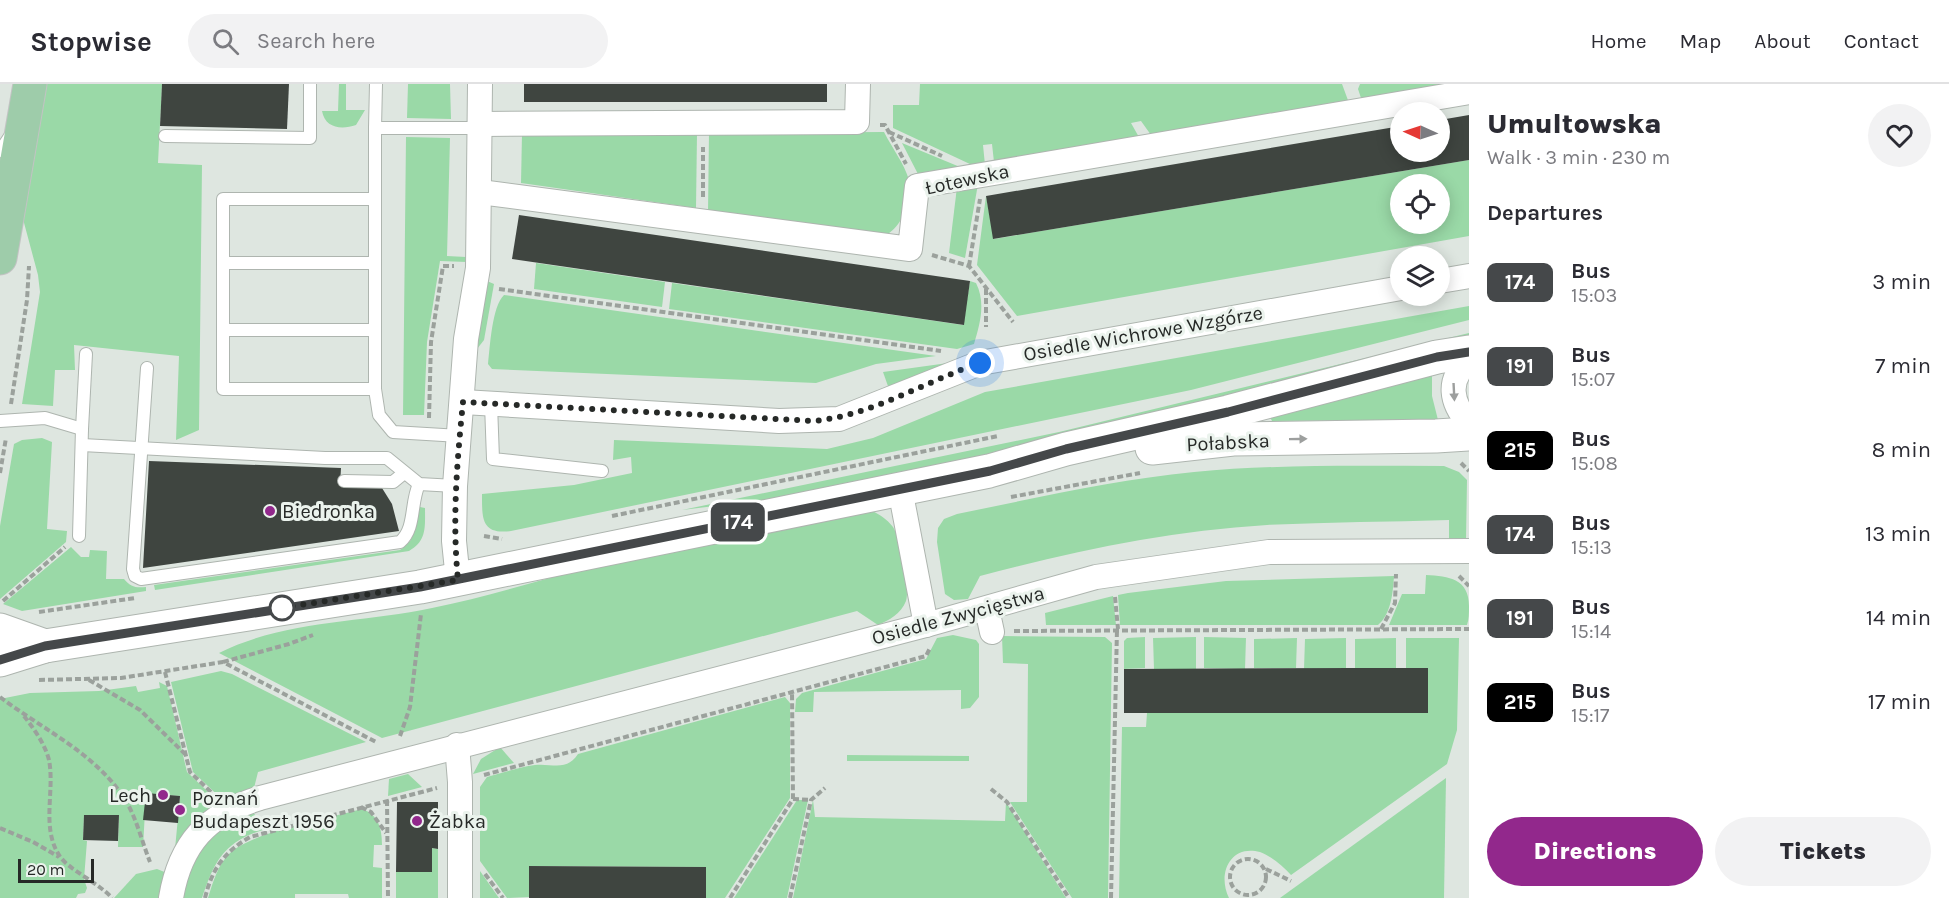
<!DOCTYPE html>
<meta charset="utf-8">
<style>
:root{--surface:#fff;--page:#f2f2f3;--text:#2b2b33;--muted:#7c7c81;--line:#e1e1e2;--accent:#92288c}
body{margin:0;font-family:Karla,sans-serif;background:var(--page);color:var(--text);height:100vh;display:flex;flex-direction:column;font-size:22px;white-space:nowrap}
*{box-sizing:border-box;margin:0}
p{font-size:20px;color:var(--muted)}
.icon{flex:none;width:33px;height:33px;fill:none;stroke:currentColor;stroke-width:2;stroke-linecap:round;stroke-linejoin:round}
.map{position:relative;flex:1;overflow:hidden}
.panel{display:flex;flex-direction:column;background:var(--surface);width:480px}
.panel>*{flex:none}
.badge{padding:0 12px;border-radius:9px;font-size:21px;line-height:39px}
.needle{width:39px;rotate:273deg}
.tools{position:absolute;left:1390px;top:18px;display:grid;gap:12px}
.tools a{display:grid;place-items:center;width:60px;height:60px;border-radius:50%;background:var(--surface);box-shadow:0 3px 15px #0003;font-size:30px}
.scale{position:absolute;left:18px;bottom:15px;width:76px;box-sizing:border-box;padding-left:6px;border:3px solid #262927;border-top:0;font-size:16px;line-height:21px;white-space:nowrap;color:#262927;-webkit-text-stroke:4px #ebf3ed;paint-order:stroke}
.you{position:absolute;width:30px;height:30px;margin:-15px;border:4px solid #fff;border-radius:50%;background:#1a73e8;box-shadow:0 0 0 9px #1a73e833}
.map>.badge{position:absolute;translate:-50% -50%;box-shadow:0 0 0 3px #fff}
h2{padding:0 18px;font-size:22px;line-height:54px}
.round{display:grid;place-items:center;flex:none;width:63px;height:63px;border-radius:32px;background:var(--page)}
.head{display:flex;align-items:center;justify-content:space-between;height:102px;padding:0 18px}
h1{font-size:28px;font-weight:800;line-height:45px}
.action{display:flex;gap:12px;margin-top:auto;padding:12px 18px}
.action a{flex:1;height:69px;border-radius:36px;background:var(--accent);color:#fff;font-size:24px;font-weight:800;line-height:69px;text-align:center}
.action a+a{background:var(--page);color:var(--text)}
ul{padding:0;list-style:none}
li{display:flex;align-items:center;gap:18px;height:84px;padding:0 18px}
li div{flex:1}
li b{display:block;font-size:22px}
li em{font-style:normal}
li .badge{min-width:66px;font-weight:700;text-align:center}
header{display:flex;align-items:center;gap:36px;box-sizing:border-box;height:84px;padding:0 30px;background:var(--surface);border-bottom:2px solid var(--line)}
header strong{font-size:28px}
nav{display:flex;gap:33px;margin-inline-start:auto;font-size:21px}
.search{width:420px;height:54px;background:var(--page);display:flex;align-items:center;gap:15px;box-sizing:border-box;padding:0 21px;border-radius:33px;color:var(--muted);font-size:22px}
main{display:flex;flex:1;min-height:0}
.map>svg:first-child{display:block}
</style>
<header>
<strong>Stopwise</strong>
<div class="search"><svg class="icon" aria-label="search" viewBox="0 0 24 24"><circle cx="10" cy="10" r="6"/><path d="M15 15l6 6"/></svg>Search here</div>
<nav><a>Home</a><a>Map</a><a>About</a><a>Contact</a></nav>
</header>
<main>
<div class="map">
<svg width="1469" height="814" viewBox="0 0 1469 814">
<rect width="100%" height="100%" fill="#dee6e0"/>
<g fill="#9ad9a7" fill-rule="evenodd">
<polygon points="47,0 162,0 158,79 202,81 199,346 176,356 179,272 74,261 75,286 55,286 53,322 22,320 40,208 38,191 23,135"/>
<path d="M339 0H346V26H365L356 41C341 46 325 44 322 27H338Z"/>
<polygon points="408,0 450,0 451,35 407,34"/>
<polygon points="920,0 1342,0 1349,19 1151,51 1141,37 1131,39 1140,55 994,78 992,60 983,61 985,81 972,81 893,44 893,21 919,21"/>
<polygon points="1360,0 1466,0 1362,17 1358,5"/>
<path d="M884 48C892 64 904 79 909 96 915 113 902 141 888 150L708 128 709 49Z"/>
<polygon points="522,50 697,50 696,124 521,99"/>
<polygon points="406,53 450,54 447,172 466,173 467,178 440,177 427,258 424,331 403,331"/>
<polygon points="902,59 960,83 919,92"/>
<path d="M1469 76V152L1017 232 977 181 986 112 994 155ZM1401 100H1440V140H1401Z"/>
<polygon points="978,100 965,174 949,169 957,103"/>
<polygon points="536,179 665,198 662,223 534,205"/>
<polygon points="487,197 494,200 484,256 477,265"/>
<path d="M970 197 976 199C986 219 980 240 974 260L957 265 669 225 672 199 963 241Z"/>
<path d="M504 211 936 272 876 280 816 299 492 285 488 280C490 263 492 222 504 211Z"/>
<path d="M1469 222V236L1191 306 511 447C481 451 482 434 482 410L574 401 632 389 631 373 613 376 614 356 827 365 873 354 985 308Z"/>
<polygon points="1469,249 1469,256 1160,336 806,411 682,426 1059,348"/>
<polygon points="948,279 889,305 883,288"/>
<polygon points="1432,288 1432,312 1438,336 1272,337 1270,333"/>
<polygon points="42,354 52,358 47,445 67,447 66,458 0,515 0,442 14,360 22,356"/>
<path d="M1444 382 1459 388 1467 396 1466 456 1449 457V436C1389 438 1328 438 1267 441 1169 447 1074 467 980 492L968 515 954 516 945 510 937 458 938 444 944 435 957 430C1036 414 1114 396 1194 388 1277 380 1361 382 1444 382Z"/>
<path d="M420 423 425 424C425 443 427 457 409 467L155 506 154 501 400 466C419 454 413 441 420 423Z"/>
<path d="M870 426C879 430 887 435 893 443 901 455 910 504 906 517 901 530 889 536 878 541L857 527 382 654 219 569C285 536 361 539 432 524 496 511 557 490 621 476 704 457 787 443 870 426Z"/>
<path d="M71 463 81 473H89L90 466 107 467 106 495H124C131 503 135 504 146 503V507L22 527 3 520Z"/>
<path d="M1426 491C1449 492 1469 495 1469 522 1469 529 1469 535 1467 541H1389L1402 510H1425Z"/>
<path d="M1394 492C1393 508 1391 530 1378 541H1120L1118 511 1128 509 1226 497Z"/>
<polygon points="1113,512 1116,541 1046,541 1045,529"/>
<polygon points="953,551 976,556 979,560 979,613 970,624 961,625 961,606 814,608 813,628 795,628 796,615 802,609 926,575 937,554"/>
<polygon points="1002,552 1105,553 1112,559 1108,814 1072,814 1010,718 1027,718 1028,580 1003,579"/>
<polygon points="1145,553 1145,584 1124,585 1124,557 1127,554"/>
<polygon points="1196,553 1196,585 1154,585 1153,554"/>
<polygon points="1204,553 1246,554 1245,585 1204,584"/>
<polygon points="1297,554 1296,584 1254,584 1254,555"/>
<polygon points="1346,554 1346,584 1304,585 1305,555"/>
<polygon points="1396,554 1396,584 1355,584 1355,555"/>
<path d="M1406 554H1459L1457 646 1447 680 1291 791C1283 782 1271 772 1260 768 1230 760 1217 790 1229 814H1119L1122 643H1146L1147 629H1428V585L1406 584Z"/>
<polygon points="221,587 232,590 366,658 258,688 253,708 226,719 193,688 171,598"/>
<polygon points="159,598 167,602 187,688 222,721 175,765 180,712 146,710 143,763 118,763 119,731 84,731 83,756 87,757 84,795 87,804 85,809 78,810 76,814 0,814 0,615 30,609 99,607 136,602 138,608 160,604"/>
<path d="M785 613 790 619V714L725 814H706V783L529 782V813L507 814 480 777V703L487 693C503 689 519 683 535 681 552 679 566 688 578 670Z"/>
<polygon points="500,663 514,679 473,690 481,675"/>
<polygon points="847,671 969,672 969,677 847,677"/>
<polygon points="408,690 422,703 388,712 389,695"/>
<polygon points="1446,694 1444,814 1280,814"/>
<polygon points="797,716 808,716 787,814 734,814"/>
<polygon points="813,716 815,733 1005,737 1006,718 1066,814 793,814"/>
<path d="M362 725C379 731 382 745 382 761H374L373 783 382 784V814H349L348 810H295V814H208C213 798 218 780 230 769 255 747 329 734 362 725Z"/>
<path d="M252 727 266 745C225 757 215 775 202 814H176L206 749Z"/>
<polygon points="432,764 438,765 438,814 396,814 396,788 432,788"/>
<polygon points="157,785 167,789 162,814 114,814 136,790"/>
<polygon points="480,787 499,814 480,814"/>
</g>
<g fill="#3f4540">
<polygon points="162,0 289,0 287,45 160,42"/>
<rect x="524" y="0" width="303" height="18"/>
<polygon points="1469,31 1469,76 993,155 986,112 1401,42 1401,68 1440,68 1440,36"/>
<polygon points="519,131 970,197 964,241 512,175"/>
<polygon points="149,377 341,384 340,402 382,404 392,420 399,447 143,484"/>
<polygon points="1351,584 1428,584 1428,629 1124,629 1124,585"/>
<polygon points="146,709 180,712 178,739 143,736"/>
<polygon points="397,718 438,718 438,765 432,764 432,788 396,788"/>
<polygon points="84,731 119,731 118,757 83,756"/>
<polygon points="529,782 706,783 706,814 529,814"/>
</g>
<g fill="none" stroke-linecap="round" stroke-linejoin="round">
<g stroke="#aeb5af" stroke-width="14">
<g id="lane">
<polyline points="376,0 375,44 481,44"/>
<polyline points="375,44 375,115 223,115 223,305 375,305 375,115"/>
<polyline points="165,52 310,54 310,0"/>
<polyline points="0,67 11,51"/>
<polyline points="223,179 375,179"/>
<polyline points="223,246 375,246"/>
<path d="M147 284 133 485 135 492 141 495 400 458C416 444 410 420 419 400"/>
<polyline points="375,305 379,331 393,348 460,352"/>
<polyline points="491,320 493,375 602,387"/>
<polyline points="0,337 45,334 82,345 79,452"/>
<polyline points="82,345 86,270"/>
<polyline points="82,361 325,374 387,374 419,400 455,402"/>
<polyline points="344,397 393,398 404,389"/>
</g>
</g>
<g stroke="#aeb5af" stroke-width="26">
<g id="street">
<polyline points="481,40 857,38 858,0"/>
<polyline points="480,108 910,165 917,102 1469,8"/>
<polyline points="1440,197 1469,192"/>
<path d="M1469 277C1446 296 1451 319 1469 339"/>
<polyline points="463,318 779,337 839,335 980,279 1401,204"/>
<polyline points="900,405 926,541"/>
<polyline points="458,496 454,457 455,402 466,255 478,184 480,0"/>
<polyline points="987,525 992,548"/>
<polyline points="457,661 460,698 460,814"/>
<path d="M171 814C180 760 207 730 260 714L926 541 1096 493 1269 468 1469 467"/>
</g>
</g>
<g stroke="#aeb5af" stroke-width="35">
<g id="secondary">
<polyline points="1152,364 1233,355 1436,352 1469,350"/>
<polyline points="0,546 45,562"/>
<polyline points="0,576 45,562 420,503 989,387 1066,365 1228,328 1437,273 1469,268"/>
</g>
</g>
<g stroke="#c2c3c3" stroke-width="35">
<polyline id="primary" points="0,174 30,0"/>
</g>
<g stroke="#9ba19c" stroke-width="4" stroke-dasharray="6 3" stroke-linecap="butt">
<polyline points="880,41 885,41 906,80"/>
<polyline points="889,48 942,72"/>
<polyline points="703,113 703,63"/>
<polyline points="932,171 969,182 1013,238"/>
<polyline points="969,182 980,115"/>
<polyline points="499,205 941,267"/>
<polyline points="986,205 986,243"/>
<polyline points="11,320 27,216 29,182"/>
<polyline points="429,334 431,258 443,182 454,182"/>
<polyline points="1461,379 1469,387"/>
<polyline points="0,389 6,354"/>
<polyline points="1011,413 1140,389"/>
<polyline points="612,432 998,352"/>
<polyline points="484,452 502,455"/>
<polyline points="1459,492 1469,502"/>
<polyline points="1115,513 1118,545"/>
<polyline points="3,517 65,463"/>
<polyline points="39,528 135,514"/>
<polyline points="1381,545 1395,519 1396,490"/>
<polyline points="1014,547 1469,545"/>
<polyline points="223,578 289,560 313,551"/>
<polyline points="165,588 190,688 212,709"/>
<polyline points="39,596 121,594 223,578 376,658"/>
<polyline points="89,596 140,626 186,671"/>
<path d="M0 613C42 645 95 669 124 714 136 732 142 758 150 778"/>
<path d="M24 632C34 645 45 660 49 676 55 707 41 743 59 771 67 785 99 799 112 814"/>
<polyline points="400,652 410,623 421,530"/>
<polyline points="484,691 926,572 930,564"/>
<polyline points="991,705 1007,718 1069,814"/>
<polyline points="793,715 811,716"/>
<polyline points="387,716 388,814"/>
<polyline points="361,723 371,728 386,749"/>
<polyline points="0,744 33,758 59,773"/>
<circle cx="1248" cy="793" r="18"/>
<polyline points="1266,785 1291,797"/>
<polyline points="485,790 503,814"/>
<path d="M205 814C212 785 224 768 250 753L437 704"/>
<polyline points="730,814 793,715 792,608"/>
<polyline points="790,814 811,716 825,704"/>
<polyline points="1111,814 1117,545"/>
</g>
<use href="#lane" stroke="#fff" stroke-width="12"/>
<use href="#street" stroke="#fff" stroke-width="24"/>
<use href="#secondary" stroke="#fff" stroke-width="33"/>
<use href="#primary" stroke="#9eccaa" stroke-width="33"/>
</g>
<defs><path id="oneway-solid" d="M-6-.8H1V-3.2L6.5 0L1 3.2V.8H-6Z" transform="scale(1.5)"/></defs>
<g fill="#9d9f9e">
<use href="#oneway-solid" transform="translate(1454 308) rotate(87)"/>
<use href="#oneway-solid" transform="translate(1298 355) rotate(-1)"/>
</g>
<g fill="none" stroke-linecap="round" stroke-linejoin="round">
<g stroke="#fff" stroke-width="14">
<polyline id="line" points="0,576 45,562 420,503 990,387 1066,365 1228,328 1437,273 1469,268"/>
</g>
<use href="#line" stroke="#45484a" stroke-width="9"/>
<path stroke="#262927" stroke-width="6" stroke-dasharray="0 10.8" d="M282 524 458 496C452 436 457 378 463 318L814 337C873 331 924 298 980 279"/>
</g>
<g fill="#92288c" stroke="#ebf3ed" stroke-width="2">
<circle cx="270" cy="427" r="6"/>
<circle cx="163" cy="711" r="6"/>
<circle cx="180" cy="726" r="6"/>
<circle cx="417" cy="737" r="6"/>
</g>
<circle fill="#fff" stroke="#45484a" stroke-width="3" cx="282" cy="524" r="12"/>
<g text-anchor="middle" stroke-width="6" stroke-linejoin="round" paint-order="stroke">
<g font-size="20" fill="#262927" stroke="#ebf3ed">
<text transform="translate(967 95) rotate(-12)" y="7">Łotewska</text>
<text transform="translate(1143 249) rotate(-10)" y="7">Osiedle Wichrowe Wzgórze</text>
<text transform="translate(1228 358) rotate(-3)" y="7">Połabska</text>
<text transform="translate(958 531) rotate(-15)" y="7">Osiedle Zwycięstwa</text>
</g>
<g font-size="20" fill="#262927" stroke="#ebf3ed" text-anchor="start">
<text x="282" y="434">Biedronka</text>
<text x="151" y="718" text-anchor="end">Lech</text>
<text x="192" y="721">Poznań<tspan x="192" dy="23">Budapeszt 1956</tspan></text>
<text x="429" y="744">Żabka</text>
</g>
</g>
</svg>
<div class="tools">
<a><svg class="needle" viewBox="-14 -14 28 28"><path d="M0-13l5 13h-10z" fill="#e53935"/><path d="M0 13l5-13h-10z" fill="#7c7c81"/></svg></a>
<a><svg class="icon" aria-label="locate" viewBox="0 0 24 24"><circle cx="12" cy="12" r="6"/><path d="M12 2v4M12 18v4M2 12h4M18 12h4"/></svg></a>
<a><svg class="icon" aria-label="layers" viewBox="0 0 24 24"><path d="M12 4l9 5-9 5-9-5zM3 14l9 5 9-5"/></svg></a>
</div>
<div class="scale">20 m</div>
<div class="you" style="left:980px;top:279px"></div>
<b class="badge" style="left:738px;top:438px;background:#45484a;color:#fff">174</b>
</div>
<section class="panel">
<div class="head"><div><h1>Umultowska</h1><p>Walk · 3 min · 230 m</p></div><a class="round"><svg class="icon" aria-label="heart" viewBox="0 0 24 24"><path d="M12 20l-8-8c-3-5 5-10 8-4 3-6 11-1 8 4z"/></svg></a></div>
<h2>Departures</h2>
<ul>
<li><span class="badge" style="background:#45484a;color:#fff">174</span><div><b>Bus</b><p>15:03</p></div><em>3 min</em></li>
<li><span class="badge" style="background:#45484a;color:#fff">191</span><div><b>Bus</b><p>15:07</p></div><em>7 min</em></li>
<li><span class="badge" style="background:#000;color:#fff">215</span><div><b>Bus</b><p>15:08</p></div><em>8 min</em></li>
<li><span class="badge" style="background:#45484a;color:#fff">174</span><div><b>Bus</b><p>15:13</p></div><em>13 min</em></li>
<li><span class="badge" style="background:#45484a;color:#fff">191</span><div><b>Bus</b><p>15:14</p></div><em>14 min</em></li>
<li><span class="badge" style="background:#000;color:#fff">215</span><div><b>Bus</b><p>15:17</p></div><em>17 min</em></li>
</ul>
<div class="action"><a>Directions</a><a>Tickets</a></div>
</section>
</main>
